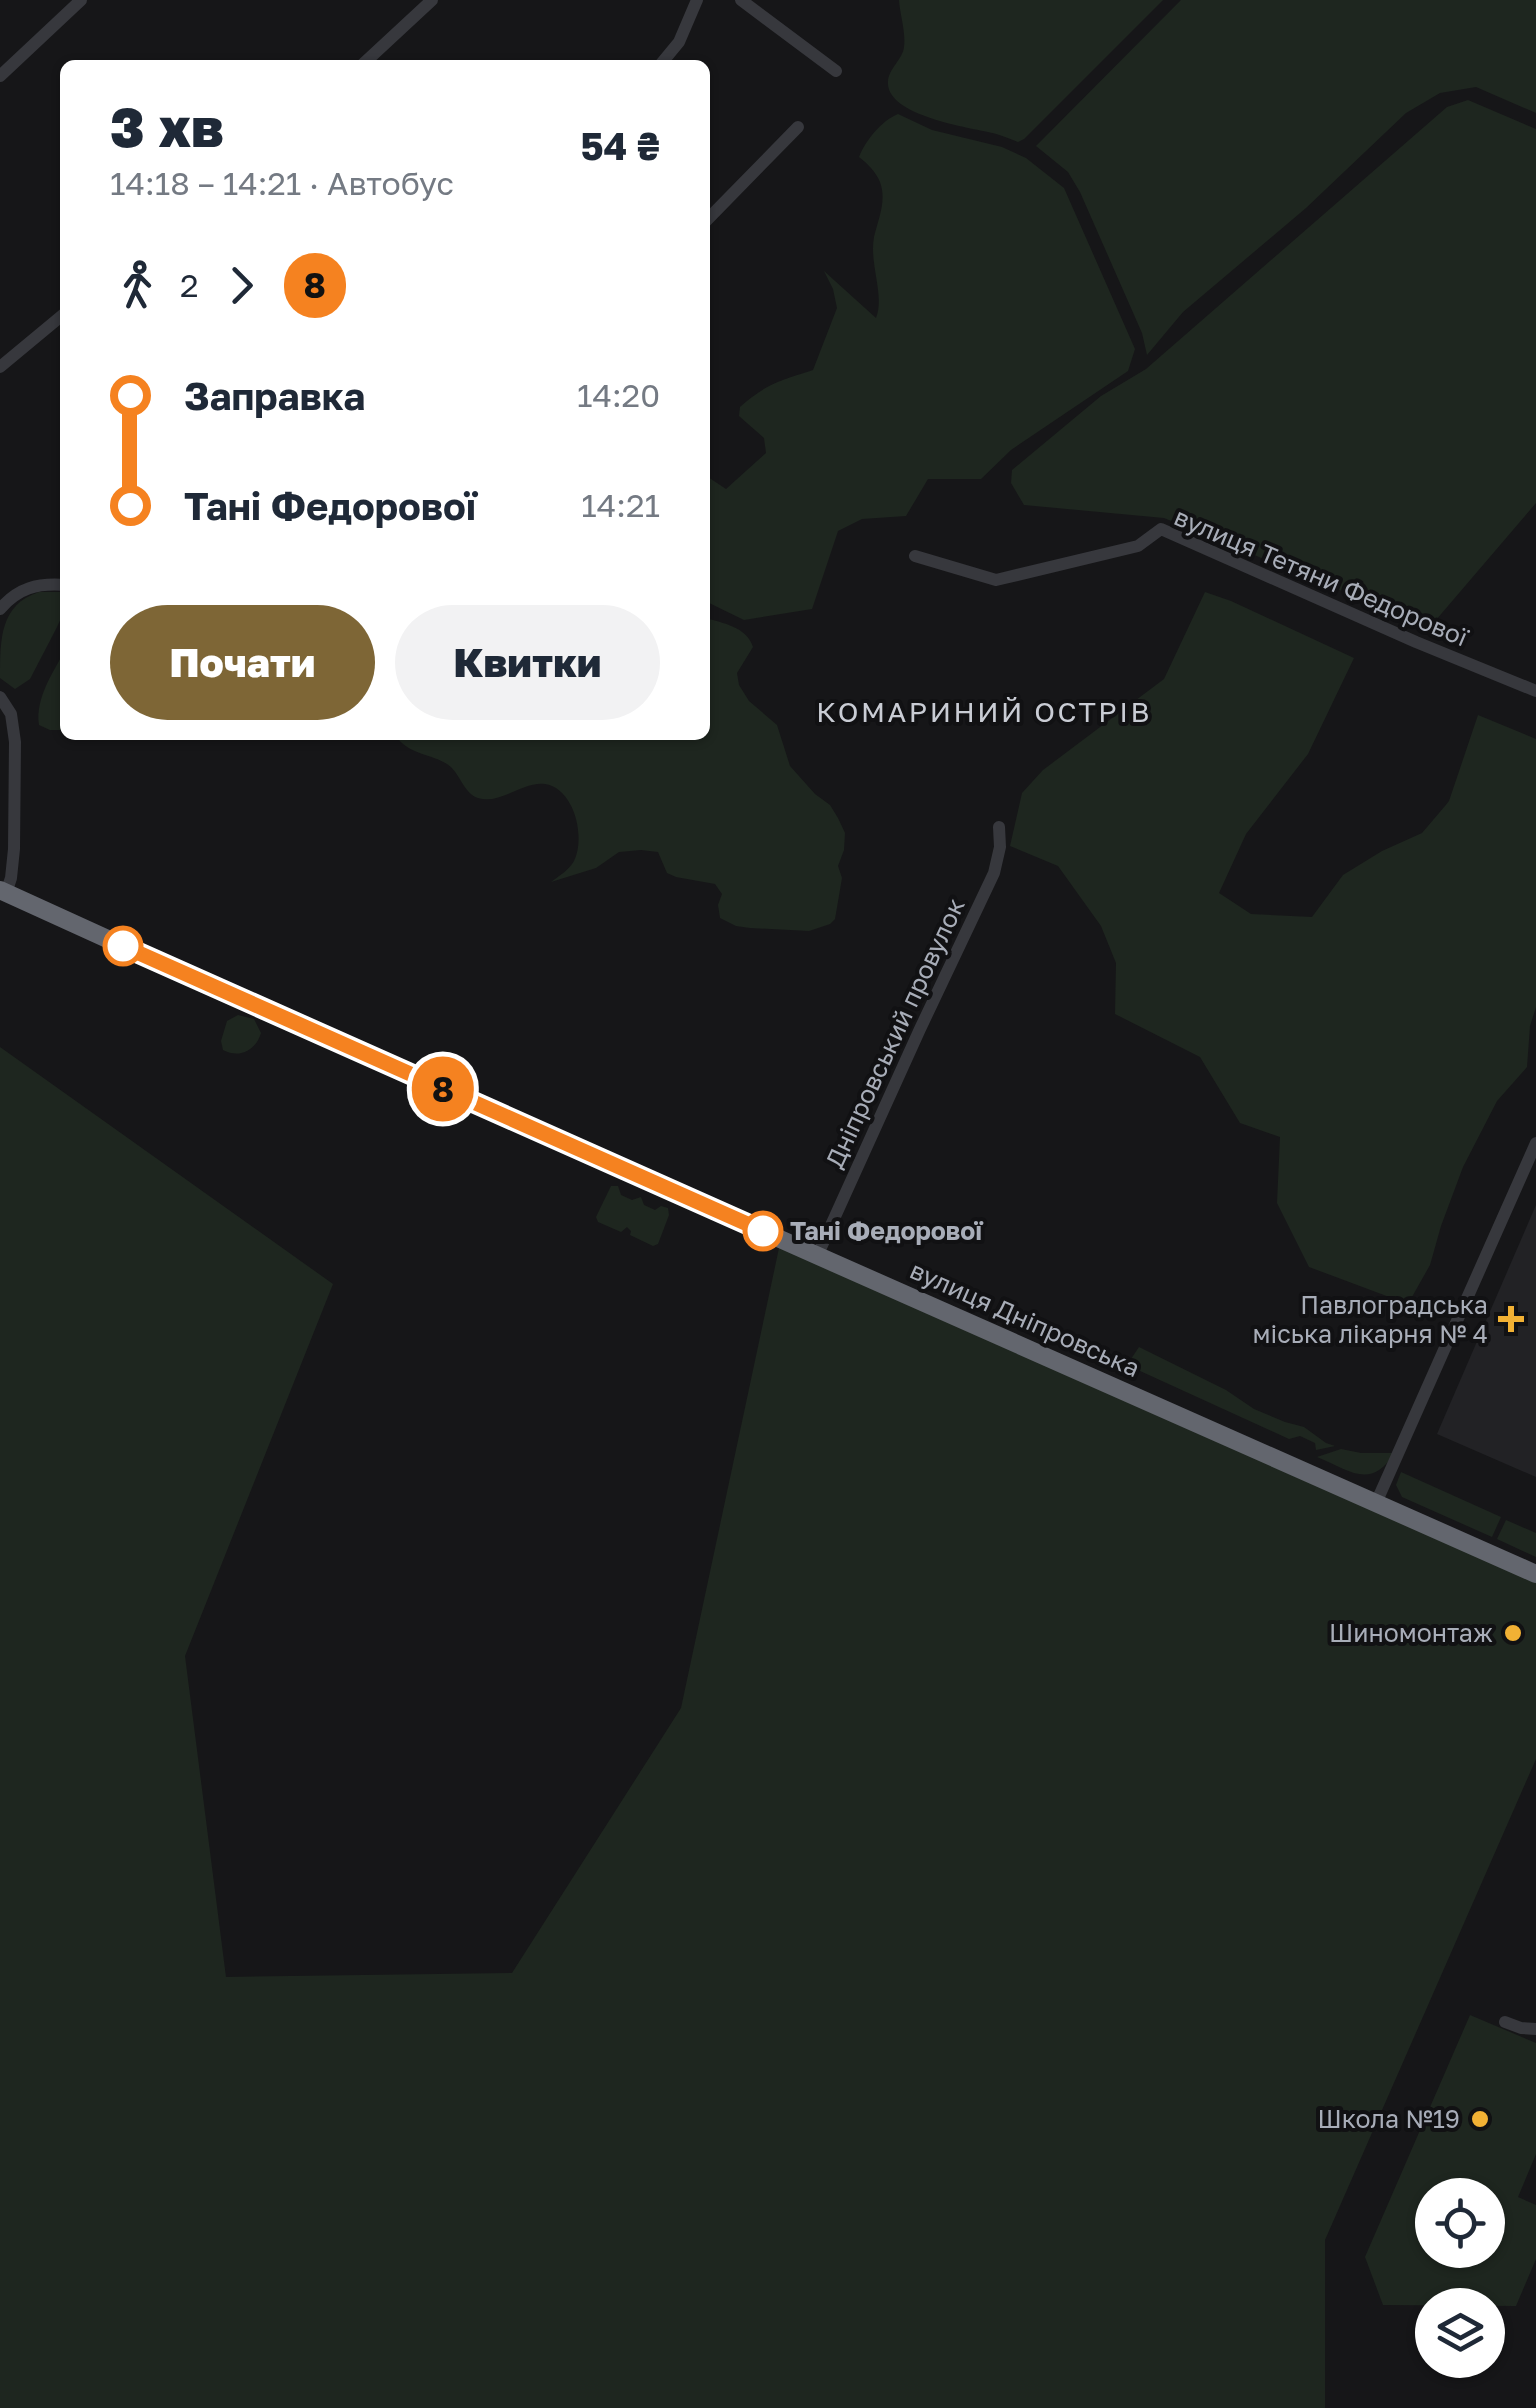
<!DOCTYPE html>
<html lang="uk">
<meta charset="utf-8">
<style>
:root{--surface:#fff;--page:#f2f2f3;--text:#1f2937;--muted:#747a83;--accent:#7e6636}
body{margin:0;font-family:"Golos Text",sans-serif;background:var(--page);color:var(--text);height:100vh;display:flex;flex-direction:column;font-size:38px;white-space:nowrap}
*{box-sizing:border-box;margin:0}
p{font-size:32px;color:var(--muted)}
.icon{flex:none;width:55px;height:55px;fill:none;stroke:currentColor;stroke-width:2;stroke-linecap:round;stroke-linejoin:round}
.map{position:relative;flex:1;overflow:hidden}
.details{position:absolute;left:60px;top:60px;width:650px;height:680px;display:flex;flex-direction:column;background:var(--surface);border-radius:15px;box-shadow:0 2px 8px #0004}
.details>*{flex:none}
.badge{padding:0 20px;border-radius:32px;font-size:35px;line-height:65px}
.controls{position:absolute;left:1415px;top:2178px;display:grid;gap:20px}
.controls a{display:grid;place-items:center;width:90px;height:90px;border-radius:50%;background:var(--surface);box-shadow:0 2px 8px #0004;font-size:50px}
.map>.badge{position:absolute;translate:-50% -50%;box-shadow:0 0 0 5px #fff}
.legs{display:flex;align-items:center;gap:15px;height:110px;padding:0 50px;font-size:32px}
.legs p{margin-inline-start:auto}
.head{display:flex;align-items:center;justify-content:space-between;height:170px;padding:0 50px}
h1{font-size:55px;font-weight:800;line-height:75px}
.action{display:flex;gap:20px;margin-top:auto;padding:20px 50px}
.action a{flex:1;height:115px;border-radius:60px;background:var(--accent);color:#fff;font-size:40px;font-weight:800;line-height:115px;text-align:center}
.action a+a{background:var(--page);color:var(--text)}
ul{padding:0 50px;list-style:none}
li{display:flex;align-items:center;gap:35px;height:110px;font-size:38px}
li i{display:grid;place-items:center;width:15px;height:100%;margin:0 12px;background:currentColor}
li i::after{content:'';width:25px;height:25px;margin:-12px;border:8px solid;border-radius:50%;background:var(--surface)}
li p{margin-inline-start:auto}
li:first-child i{background:linear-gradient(#0000 50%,currentColor 0)}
li:last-child i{background:linear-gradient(currentColor 50%,#0000 0)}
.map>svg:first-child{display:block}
</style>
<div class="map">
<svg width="1536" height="2408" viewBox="0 0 1536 2408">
<rect width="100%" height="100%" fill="#161618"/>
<polygon fill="#222225" points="1536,1205 1536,1477 1437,1434"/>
<g fill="#1e261f" fill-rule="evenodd">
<path d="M899 0H1163L1024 139 1018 142C1008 138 998 134 988 132 966 127 886 115 888 82 888 69 903 59 904 47 906 32 900 15 899 0Z"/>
<polygon points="1181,0 1536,0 1536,113 1476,87 1440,93 1406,113 1306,208 1183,312 1147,355 1142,333 1080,192 1068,172 1036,146"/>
<polygon points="1468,100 1536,129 1536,503 1430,627 1164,518 1024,505 1011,483 1012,470 1101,396 1146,369 1447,107"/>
<path d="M898 114 932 130 1002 147 1026 158 1064 188 1135 349 1128 371 1011 450 981 479H928L906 516 862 519 838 531 812 609 744 620 705 601V475L726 489 766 453 764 438 739 416 740 407C768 383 779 381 813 370L837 308 833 289 824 271 876 318C885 295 869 264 874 237 878 219 887 201 880 182 876 172 867 163 859 157 866 140 881 121 898 114Z"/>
<path d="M39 592H65V610L56 629 30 679 15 689 0 678C0 638 0 605 39 592Z"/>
<polygon points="1205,592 1231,601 1354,658 1308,754 1246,834 1219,893 1251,914 1312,917 1343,875 1382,851 1422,833 1445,806 1449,801 1478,715 1536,739 1536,1007 1530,1026 1527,1067 1497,1101 1463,1167 1441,1226 1430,1265 1408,1304 1309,1267 1277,1203 1280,1137 1240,1123 1200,1057 1115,1014 1116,963 1101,926 1058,866 1010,846 1022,793 1043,770 1164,679"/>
<path d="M705 618C723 623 747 627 753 647L737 673 739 685 749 701 777 725 790 766 815 794 830 805 838 818 845 833 844 850 838 866 842 878 835 919 830 924 809 931 750 928 736 926 720 918 718 905 722 894 715 884 676 877 667 873 658 852 641 850 619 852 596 868 551 882C559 876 569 870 574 861 586 837 574 788 545 784 523 781 500 805 478 798 463 793 460 772 447 764 431 754 413 755 399 740L398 735H705Z"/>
<path d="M65 650V730H50L39 725C35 698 53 673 65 650Z"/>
<path d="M238 1015 254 1019 261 1033C256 1050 240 1059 223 1050L221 1041 227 1021Z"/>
<polygon points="0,1047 333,1284 185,1656 226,1977 512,1973 681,1708 782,1234 1536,1570 1536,1759 1325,2240 1325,2408 0,2408"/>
<polygon points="611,1186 618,1186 621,1195 632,1200 641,1197 644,1205 655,1210 661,1206 668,1208 669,1215 658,1244 653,1246 630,1235 631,1231 627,1227 621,1232 598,1222 596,1217"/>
<polygon points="1139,1347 1226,1390 1254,1409 1285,1422 1304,1427 1326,1443 1335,1446 1316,1450 1315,1443 1300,1436 1289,1439 1127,1365"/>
<path d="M1341 1449 1361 1453H1395C1370 1490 1351 1471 1317 1457Z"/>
<polygon points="1401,1472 1501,1517 1492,1537 1402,1497 1396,1485"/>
<polygon points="1506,1520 1536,1533 1536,1557 1497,1539"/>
<path d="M1470 2015 1536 2043V2154L1518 2197 1536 2205V2259L1516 2306 1383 2305 1365 2257ZM1432 2195H1488V2250H1432Z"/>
</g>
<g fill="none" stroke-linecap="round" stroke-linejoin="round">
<g stroke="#37383d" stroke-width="12">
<polyline points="741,0 836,71"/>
<polyline points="362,65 432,0"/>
<polyline points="660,65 679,42 697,0"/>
<polyline points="0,76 81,0"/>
<polyline points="705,222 798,127"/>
<polyline points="0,367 65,313"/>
<polyline points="915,556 996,580 1138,546 1161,529 1416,642 1536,691"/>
<path d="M0 609C18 588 37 583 65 585"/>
<polyline points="0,697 11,714 15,742 14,849 11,878 6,893"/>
<polyline points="818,1254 920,1029 994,873 1000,847 999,827"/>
<polyline points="1376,1503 1536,1143"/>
<polyline points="1505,2022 1521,2028 1536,2029"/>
</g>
<polyline stroke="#63666e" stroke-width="18" points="0,890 279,1017 1536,1574"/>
</g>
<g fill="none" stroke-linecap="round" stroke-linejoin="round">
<g stroke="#fff" stroke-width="22">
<polyline id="line-1" points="123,946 763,1231"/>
</g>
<use href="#line-1" stroke="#f58220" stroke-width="15"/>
</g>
<g fill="#fff" stroke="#f58220" stroke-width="5">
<circle cx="123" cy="946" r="18"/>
<circle cx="763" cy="1231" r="18"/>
</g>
<g fill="#f2b134" stroke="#111113" stroke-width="4">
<path d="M1506 1304h10v10h10v10h-10v10h-10v-10h-10v-10h10z"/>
<circle cx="1513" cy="1633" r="10"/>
<circle cx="1480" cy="2119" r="10"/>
</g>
<g text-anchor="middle" stroke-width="8" stroke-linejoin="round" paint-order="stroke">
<g font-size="25" fill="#a8adb8" stroke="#111113">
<text transform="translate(1321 577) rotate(23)" y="9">вулиця Тетяни Федорової</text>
<text transform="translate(895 1033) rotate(-65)" y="9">Дніпровський провулок</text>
<text transform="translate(1025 1319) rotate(24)" y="9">вулиця Дніпровська</text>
</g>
<g font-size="25" font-weight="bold" fill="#a8adb8" stroke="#111113" text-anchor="start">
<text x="790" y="1240">Тані Федорової</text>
</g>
<g font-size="25" fill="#a8adb8" stroke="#111113" text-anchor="end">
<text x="1488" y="1314">Павлоградська<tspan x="1488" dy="29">міська лікарня № 4</tspan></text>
<text x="1493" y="1642">Шиномонтаж</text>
<text x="1460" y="2128">Школа №19</text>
</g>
<g font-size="28" letter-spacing="2.5" fill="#c9ccd4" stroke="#111113">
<text x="984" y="722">КОМАРИНИЙ ОСТРІВ</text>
</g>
</g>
</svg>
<div class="controls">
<a><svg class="icon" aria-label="locate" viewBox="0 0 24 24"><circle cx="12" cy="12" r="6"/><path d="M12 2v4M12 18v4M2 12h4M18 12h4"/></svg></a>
<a><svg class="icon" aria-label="layers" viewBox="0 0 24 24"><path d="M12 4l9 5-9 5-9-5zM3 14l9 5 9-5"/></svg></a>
</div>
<b class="badge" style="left:443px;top:1089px;background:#f58220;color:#111">8</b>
<section class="details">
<div class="head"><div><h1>3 хв</h1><p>14:18 – 14:21 · Автобус</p></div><b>54 ₴</b></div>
<div class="legs"><svg class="icon" aria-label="walk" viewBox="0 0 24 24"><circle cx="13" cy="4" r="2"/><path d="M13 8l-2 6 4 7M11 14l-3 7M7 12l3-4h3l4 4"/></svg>2<svg class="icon" aria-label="forward" viewBox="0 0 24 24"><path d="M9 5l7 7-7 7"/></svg><b class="badge" style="background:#f58220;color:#111">8</b></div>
<ul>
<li><i style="color:#f58220"></i><b>Заправка</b><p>14:20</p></li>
<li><i style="color:#f58220"></i><b>Тані Федорової</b><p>14:21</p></li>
</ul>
<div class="action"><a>Почати</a><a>Квитки</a></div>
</section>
</div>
